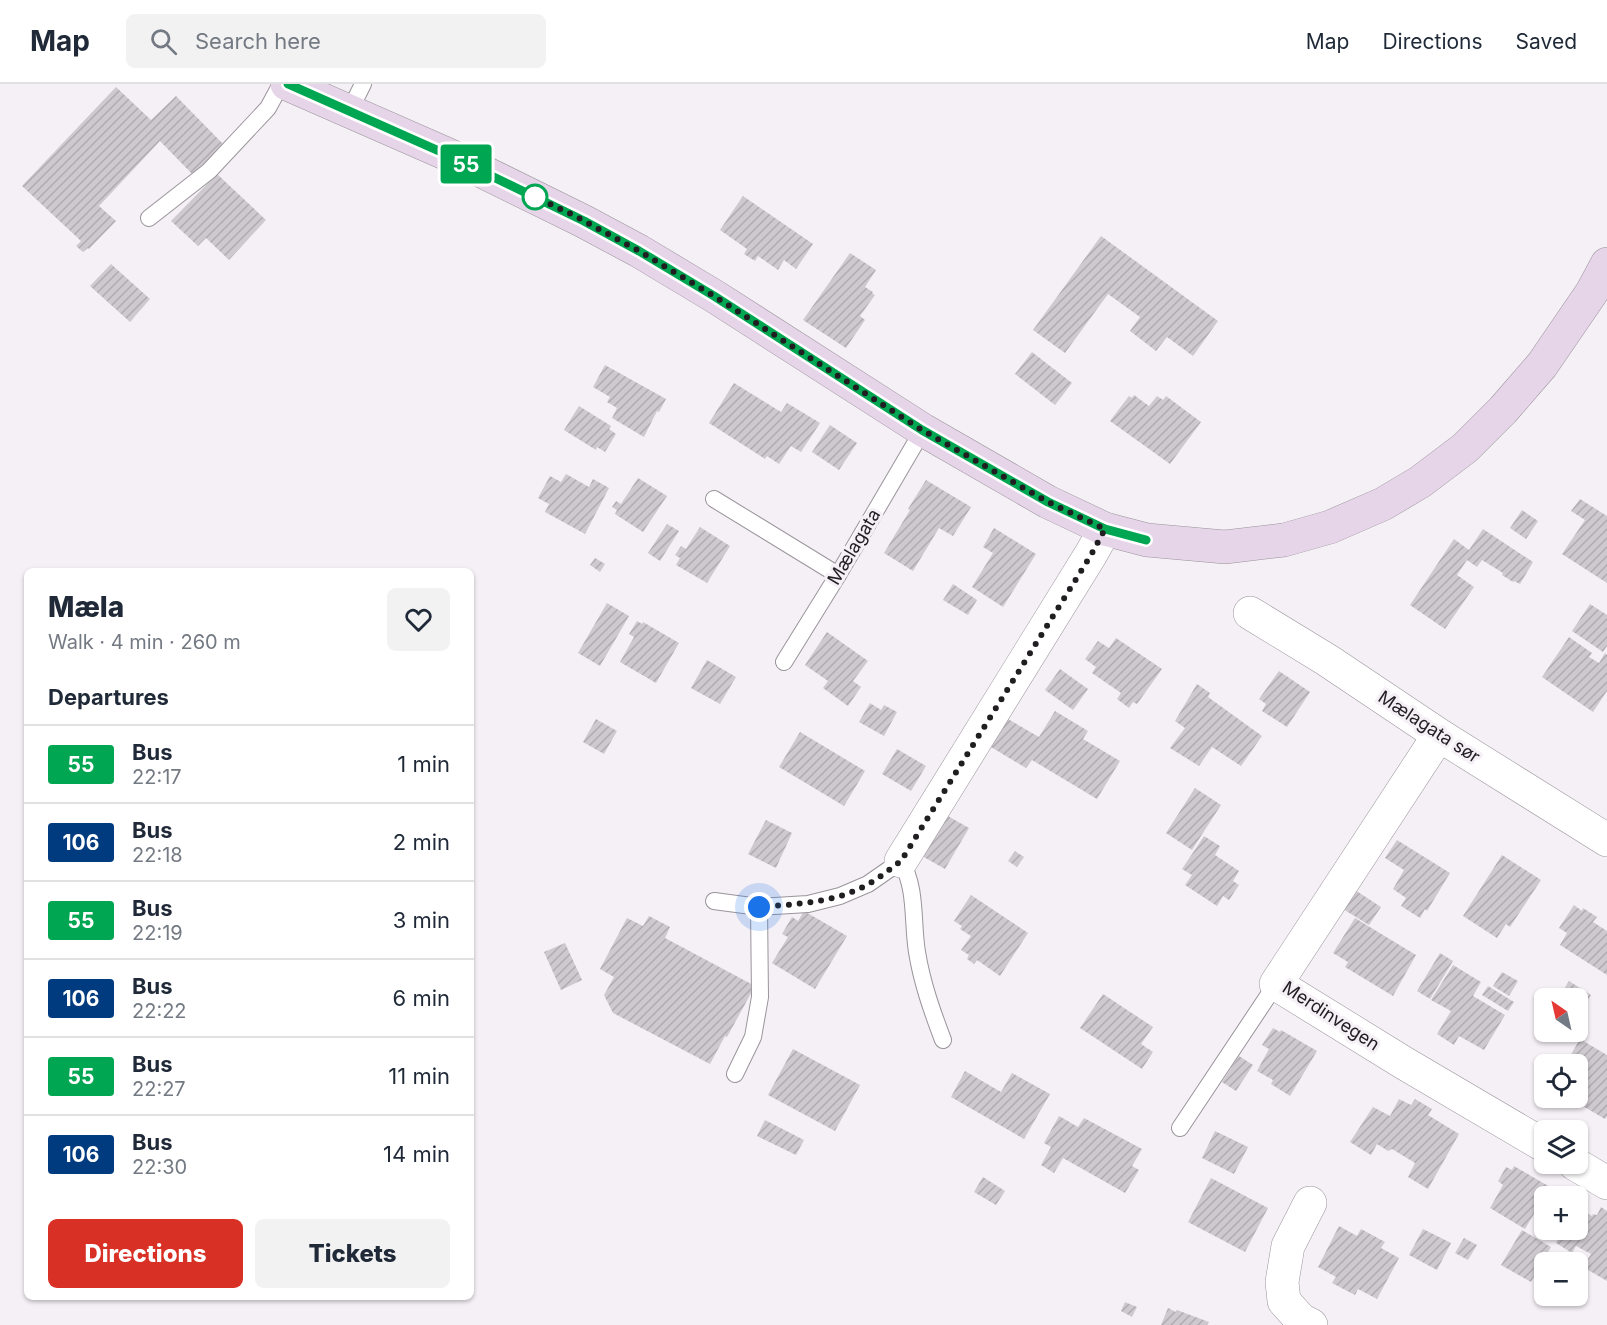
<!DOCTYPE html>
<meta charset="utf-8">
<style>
:root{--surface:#fff;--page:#f2f2f3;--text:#1f2937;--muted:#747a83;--line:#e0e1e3;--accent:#d93025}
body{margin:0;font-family:Inter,sans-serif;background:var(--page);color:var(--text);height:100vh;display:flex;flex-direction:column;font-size:22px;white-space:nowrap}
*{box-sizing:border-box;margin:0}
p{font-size:20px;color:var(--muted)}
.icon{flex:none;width:33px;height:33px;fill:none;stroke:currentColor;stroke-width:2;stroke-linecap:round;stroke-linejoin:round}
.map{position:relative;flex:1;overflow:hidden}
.panel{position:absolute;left:24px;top:484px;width:450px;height:732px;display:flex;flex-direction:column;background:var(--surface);border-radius:9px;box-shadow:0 2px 4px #0004}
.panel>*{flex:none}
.badge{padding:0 12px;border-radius:4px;font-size:21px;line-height:39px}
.needle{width:39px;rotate:326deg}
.buttons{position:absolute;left:1534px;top:904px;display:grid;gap:12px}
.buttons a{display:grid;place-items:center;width:54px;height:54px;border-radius:9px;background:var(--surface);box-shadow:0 2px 4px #0004;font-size:30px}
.you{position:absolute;width:30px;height:30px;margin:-15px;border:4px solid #fff;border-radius:50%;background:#1a73e8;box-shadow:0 0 0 9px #1a73e833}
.map>.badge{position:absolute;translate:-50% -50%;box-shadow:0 0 0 3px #fff}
h2{padding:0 24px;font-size:22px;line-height:54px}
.round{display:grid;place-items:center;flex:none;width:63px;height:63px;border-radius:9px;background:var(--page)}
.headline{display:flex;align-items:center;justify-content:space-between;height:102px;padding:0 24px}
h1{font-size:28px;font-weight:800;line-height:45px}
.button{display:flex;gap:12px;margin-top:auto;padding:12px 24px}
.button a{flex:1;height:69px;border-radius:9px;background:var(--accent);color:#fff;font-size:24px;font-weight:800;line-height:69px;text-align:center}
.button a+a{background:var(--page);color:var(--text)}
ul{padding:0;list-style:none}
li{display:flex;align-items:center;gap:18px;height:78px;padding:0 24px;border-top:2px solid var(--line)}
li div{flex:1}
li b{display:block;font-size:22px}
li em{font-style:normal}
li .badge{min-width:66px;font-weight:700;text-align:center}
header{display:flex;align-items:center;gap:36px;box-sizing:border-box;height:84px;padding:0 30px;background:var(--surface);border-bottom:2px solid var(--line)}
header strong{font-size:28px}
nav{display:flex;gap:33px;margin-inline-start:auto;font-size:21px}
.search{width:420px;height:54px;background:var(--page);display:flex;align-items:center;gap:15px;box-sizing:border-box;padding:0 21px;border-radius:9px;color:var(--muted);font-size:22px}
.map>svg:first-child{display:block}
</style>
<header>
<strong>Map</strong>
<div class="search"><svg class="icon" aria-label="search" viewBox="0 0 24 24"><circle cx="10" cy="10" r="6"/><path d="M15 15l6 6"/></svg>Search here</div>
<nav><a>Map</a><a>Directions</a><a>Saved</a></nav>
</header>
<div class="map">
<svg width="1607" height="1241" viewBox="0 0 1607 1241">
<defs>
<pattern id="building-hatch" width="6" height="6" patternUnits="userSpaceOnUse" patternTransform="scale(1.5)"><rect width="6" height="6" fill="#cec8cf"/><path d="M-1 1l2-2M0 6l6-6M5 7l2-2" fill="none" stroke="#b1abb1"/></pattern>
</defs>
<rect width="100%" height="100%" fill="#f5eff6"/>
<g fill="url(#building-hatch)">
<polygon points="116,3 151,36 176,12 226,63 195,93 160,57 99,122 116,137 89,165 88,164 83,168 76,162 81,157 22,102"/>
<polygon points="217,90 266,136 229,176 206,154 198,162 171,137"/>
<polygon points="743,112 813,160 796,185 784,176 778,186 758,172 755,177 744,170 747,165 720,146"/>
<polygon points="1101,152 1218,237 1193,272 1167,253 1156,267 1130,247 1140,233 1108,210 1065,269 1033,246"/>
<polygon points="850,169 876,186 865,203 873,208 872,209 875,211 860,232 865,236 846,264 803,236"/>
<polygon points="111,180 150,215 130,238 90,202"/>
<polygon points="1032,268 1072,299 1055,321 1015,290"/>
<polygon points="605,281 666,315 659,328 657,327 644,353 612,334 617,324 607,318 610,313 593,303"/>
<polygon points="734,299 781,328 787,319 820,339 801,368 791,362 779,380 767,372 765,375 709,339"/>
<polygon points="1134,311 1149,322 1157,312 1163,316 1166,312 1201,338 1170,380 1110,337 1129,312 1132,314"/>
<polygon points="579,322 611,342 609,345 616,350 605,368 597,363 596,366 564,346"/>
<polygon points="830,341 857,359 839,386 812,368"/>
<polygon points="566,390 589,403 593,395 609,404 585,450 545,428 549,420 538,414 550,392 561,398"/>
<polygon points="638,394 667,412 643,448 615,430 617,426 612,423 616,417 621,420"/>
<polygon points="926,396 971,423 953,452 939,444 913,487 884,469 910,426 908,425"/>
<polygon points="1580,415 1607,432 1607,499 1562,470 1585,436 1571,427"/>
<polygon points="1522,426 1538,437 1526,455 1510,444"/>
<polygon points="667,440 679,447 660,477 648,469"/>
<polygon points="700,443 730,462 707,499 676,481 680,474 675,471 681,462 686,465"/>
<polygon points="994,444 1036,470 1003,523 972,503 993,469 983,463"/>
<polygon points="1483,445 1533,478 1520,500 1514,497 1513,498 1502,491 1503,489 1482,476 1477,483 1467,476 1457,491 1474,503 1445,545 1410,521 1454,455 1469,466"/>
<polygon points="595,474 605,480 600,488 590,481"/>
<polygon points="953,500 977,516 968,531 943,516"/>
<polygon points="607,519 629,532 600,582 578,569"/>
<polygon points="1590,520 1607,531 1607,562 1603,568 1572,547"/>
<polygon points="637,537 642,540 643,538 679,559 656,599 620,578 634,553 629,550"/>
<polygon points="827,548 868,577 853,597 861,603 848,622 823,604 828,597 805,581"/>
<polygon points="1569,553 1592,569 1589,573 1599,579 1605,569 1607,571 1607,607 1593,628 1542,593"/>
<polygon points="1116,554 1162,585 1137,620 1133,618 1129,624 1117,615 1121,609 1092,589 1096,583 1085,575 1098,557 1109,564"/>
<polygon points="707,576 736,593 720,620 691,604"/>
<polygon points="1060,585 1088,605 1073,626 1045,606"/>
<polygon points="1279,587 1310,608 1287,643 1262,627 1266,620 1259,615"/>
<polygon points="1197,600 1210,609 1208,613 1262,652 1241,682 1212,663 1199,682 1170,664 1185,644 1175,637"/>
<polygon points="870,619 881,626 884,621 897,628 884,652 859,638"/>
<polygon points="1055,627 1088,647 1083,655 1120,677 1097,715 1032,676 1026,684 991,663 1008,635 1039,653"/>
<polygon points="596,635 617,647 604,670 583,658"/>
<polygon points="800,648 865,687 844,722 779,683"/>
<polygon points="897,665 926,682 911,707 882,690"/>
<polygon points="1195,704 1221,721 1192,766 1166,749"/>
<polygon points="946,731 969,744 945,785 922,772"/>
<polygon points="766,736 792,749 776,784 748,770"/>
<polygon points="1204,752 1220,762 1215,771 1239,787 1233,797 1239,801 1229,816 1223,812 1217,822 1185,801 1192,791 1182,785"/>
<polygon points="1397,756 1450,789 1427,827 1425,825 1420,834 1401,822 1406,814 1393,805 1404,786 1385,774"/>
<polygon points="1015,767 1024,773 1017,783 1008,777"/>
<polygon points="1502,771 1541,796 1510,843 1506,840 1497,854 1463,832"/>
<polygon points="1355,806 1381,823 1369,841 1343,825"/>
<polygon points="971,811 1028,849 1000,892 977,876 974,880 967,875 969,871 961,866 971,852 960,845 962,842 954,837"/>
<polygon points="1574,821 1582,827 1583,824 1597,833 1593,838 1607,847 1607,891 1560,861 1567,849 1559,844"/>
<polygon points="804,827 847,852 815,905 772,879 788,853 782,850 792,833 798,837"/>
<polygon points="649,832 670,843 665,854 755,902 727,953 725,952 710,980 613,929 604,911 614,893 600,885 627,834 643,842"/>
<polygon points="1355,834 1416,871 1393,912 1345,883 1348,878 1333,869"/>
<polygon points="565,859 582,896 561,906 544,868"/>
<polygon points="1440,869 1453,877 1430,915 1417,907"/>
<polygon points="1453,881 1481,898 1473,912 1505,931 1484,966 1459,952 1454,961 1437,950 1451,927 1431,916"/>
<polygon points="1502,888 1518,897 1509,912 1493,902"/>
<polygon points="1569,897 1591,911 1580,927 1578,926 1578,915 1561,915 1559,913"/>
<polygon points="1488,902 1514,918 1508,927 1482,911"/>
<polygon points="1103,910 1153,943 1141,960 1153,968 1142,985 1080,944"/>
<polygon points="1273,944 1280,948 1281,946 1317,967 1290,1012 1271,1000 1273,996 1257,987 1269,965 1262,961"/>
<polygon points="1580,955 1607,971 1607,1032 1605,1035 1569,1014 1578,1014 1578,981 1569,981 1566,979"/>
<polygon points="793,965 860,1001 835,1047 768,1011"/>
<polygon points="1239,972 1253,981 1236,1007 1222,998"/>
<polygon points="965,987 1001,1008 1012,989 1050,1010 1024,1055 951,1013"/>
<polygon points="1399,1015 1411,1021 1415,1015 1432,1025 1428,1031 1459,1050 1428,1105 1408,1093 1415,1079 1392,1065 1388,1067 1377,1060 1371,1071 1350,1058 1373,1023 1390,1032"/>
<polygon points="1059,1032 1078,1043 1084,1034 1142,1065 1132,1082 1139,1086 1125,1109 1063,1074 1054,1089 1041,1081 1051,1063 1044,1059"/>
<polygon points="765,1036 804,1056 796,1071 757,1052"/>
<polygon points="1215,1047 1248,1063 1234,1090 1202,1074"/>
<polygon points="1514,1082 1550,1103 1525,1145 1490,1124 1503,1101 1498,1097 1506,1083 1512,1086"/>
<polygon points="983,1093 1005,1107 996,1121 974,1108"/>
<polygon points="1211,1094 1268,1124 1245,1168 1188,1138"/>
<polygon points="1601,1123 1607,1127 1607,1197 1583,1183 1591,1170 1576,1162 1572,1169 1556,1159 1562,1146 1578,1146 1578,1124 1592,1132 1593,1130 1597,1131"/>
<polygon points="1339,1142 1357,1152 1361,1145 1385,1158 1381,1164 1399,1174 1377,1215 1358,1205 1355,1211 1332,1199 1336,1193 1318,1183"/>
<polygon points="1423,1145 1451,1159 1437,1186 1409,1171"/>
<polygon points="1522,1146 1551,1163 1531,1198 1501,1181"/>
<polygon points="1464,1154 1477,1161 1468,1176 1455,1169"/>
<polygon points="1125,1218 1137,1223 1132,1233 1121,1227"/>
<polygon points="1168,1224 1176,1228 1177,1226 1209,1238 1207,1241 1161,1241"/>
</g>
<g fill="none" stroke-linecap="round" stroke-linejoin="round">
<g stroke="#9a949b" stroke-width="18">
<g id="service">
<polyline points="349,28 363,0"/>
<polyline points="149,134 209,87 268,24 281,0"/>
<polyline points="714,415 838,491"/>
<polyline points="784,578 838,491 923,346"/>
<path d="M714 817 759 823 808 820 840 812 868 800 901 777C917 805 912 837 917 868 922 899 932 927 943 956"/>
<polyline points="735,990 753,953 760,913 759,823"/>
<polyline points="1180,1044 1276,900"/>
</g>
</g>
<g stroke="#9a949b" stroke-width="34">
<g id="minor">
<polyline points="1439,651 1276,900 1404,979 1545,1062"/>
<polyline points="901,777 1091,470 1105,445"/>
<polyline points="1575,1080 1607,1099"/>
<polyline points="1310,1119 1288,1162 1282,1198 1284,1217 1301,1236 1311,1241"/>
</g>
</g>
<g stroke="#9a949b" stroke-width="34">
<polyline id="tertiary" points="1250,529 1327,576 1439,651 1607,756"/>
</g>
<g stroke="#9a949b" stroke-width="34">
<polyline id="secondary" points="287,0 449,71 583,137 639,167 714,212 923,346 1048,418 1105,445 1147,456 1225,463 1284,456 1330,443 1383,420 1420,398 1465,364 1503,326 1542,281 1592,208 1607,180"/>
</g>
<use href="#service" stroke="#fff" stroke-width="16"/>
<use href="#minor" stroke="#fff" stroke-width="33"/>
<use href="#tertiary" stroke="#fff" stroke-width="33"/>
<use href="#secondary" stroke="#e6d4e8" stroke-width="33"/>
</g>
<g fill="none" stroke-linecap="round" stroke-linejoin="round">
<g stroke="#fff" stroke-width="14">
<polyline id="line" points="288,0 448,71 584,137 639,167 714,212 922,346 1048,418 1105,445 1146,456"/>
</g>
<use href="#line" stroke="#00a651" stroke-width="9"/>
<path stroke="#201e20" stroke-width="6" stroke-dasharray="0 10.8" d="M535 113 533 112 575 132 639 167 714 212 922 346 1048 418 1105 445 1091 471 901 777C891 784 881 793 870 799 837 819 796 820 759 823"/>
</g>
<circle fill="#fff" stroke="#00a651" stroke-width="3" cx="535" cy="113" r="12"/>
<g text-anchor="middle" stroke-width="6" stroke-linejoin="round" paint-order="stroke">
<g font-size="18" fill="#201e20" stroke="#f5eff6">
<text transform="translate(854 463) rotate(-59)" y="6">Mælagata</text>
<text transform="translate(1429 643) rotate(33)" y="6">Mælagata sør</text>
<text transform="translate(1331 932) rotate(33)" y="6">Merdinvegen</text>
</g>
</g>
</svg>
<div class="buttons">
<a><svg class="needle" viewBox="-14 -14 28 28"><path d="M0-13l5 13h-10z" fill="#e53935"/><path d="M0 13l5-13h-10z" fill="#747a83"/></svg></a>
<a><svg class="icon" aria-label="locate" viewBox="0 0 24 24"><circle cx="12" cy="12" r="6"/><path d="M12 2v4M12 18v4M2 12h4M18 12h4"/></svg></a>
<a><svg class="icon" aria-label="layers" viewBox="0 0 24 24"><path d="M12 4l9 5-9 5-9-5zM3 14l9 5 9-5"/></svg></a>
<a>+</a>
<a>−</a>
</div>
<div class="you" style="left:759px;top:823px"></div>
<b class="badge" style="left:466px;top:80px;background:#00a651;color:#fff">55</b>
<section class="panel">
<div class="headline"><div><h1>Mæla</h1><p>Walk · 4 min · 260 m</p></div><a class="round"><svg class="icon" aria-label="heart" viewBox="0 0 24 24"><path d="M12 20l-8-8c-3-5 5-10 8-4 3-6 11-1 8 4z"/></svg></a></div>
<h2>Departures</h2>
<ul>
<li><span class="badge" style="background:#00a651;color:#fff">55</span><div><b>Bus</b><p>22:17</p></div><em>1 min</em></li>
<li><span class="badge" style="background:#003b80;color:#fff">106</span><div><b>Bus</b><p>22:18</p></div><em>2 min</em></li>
<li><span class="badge" style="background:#00a651;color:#fff">55</span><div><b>Bus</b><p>22:19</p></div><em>3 min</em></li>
<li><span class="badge" style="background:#003b80;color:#fff">106</span><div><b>Bus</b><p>22:22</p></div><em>6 min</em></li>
<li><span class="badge" style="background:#00a651;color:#fff">55</span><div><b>Bus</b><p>22:27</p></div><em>11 min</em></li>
<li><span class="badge" style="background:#003b80;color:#fff">106</span><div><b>Bus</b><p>22:30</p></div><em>14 min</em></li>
</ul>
<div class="button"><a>Directions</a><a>Tickets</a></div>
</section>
</div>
